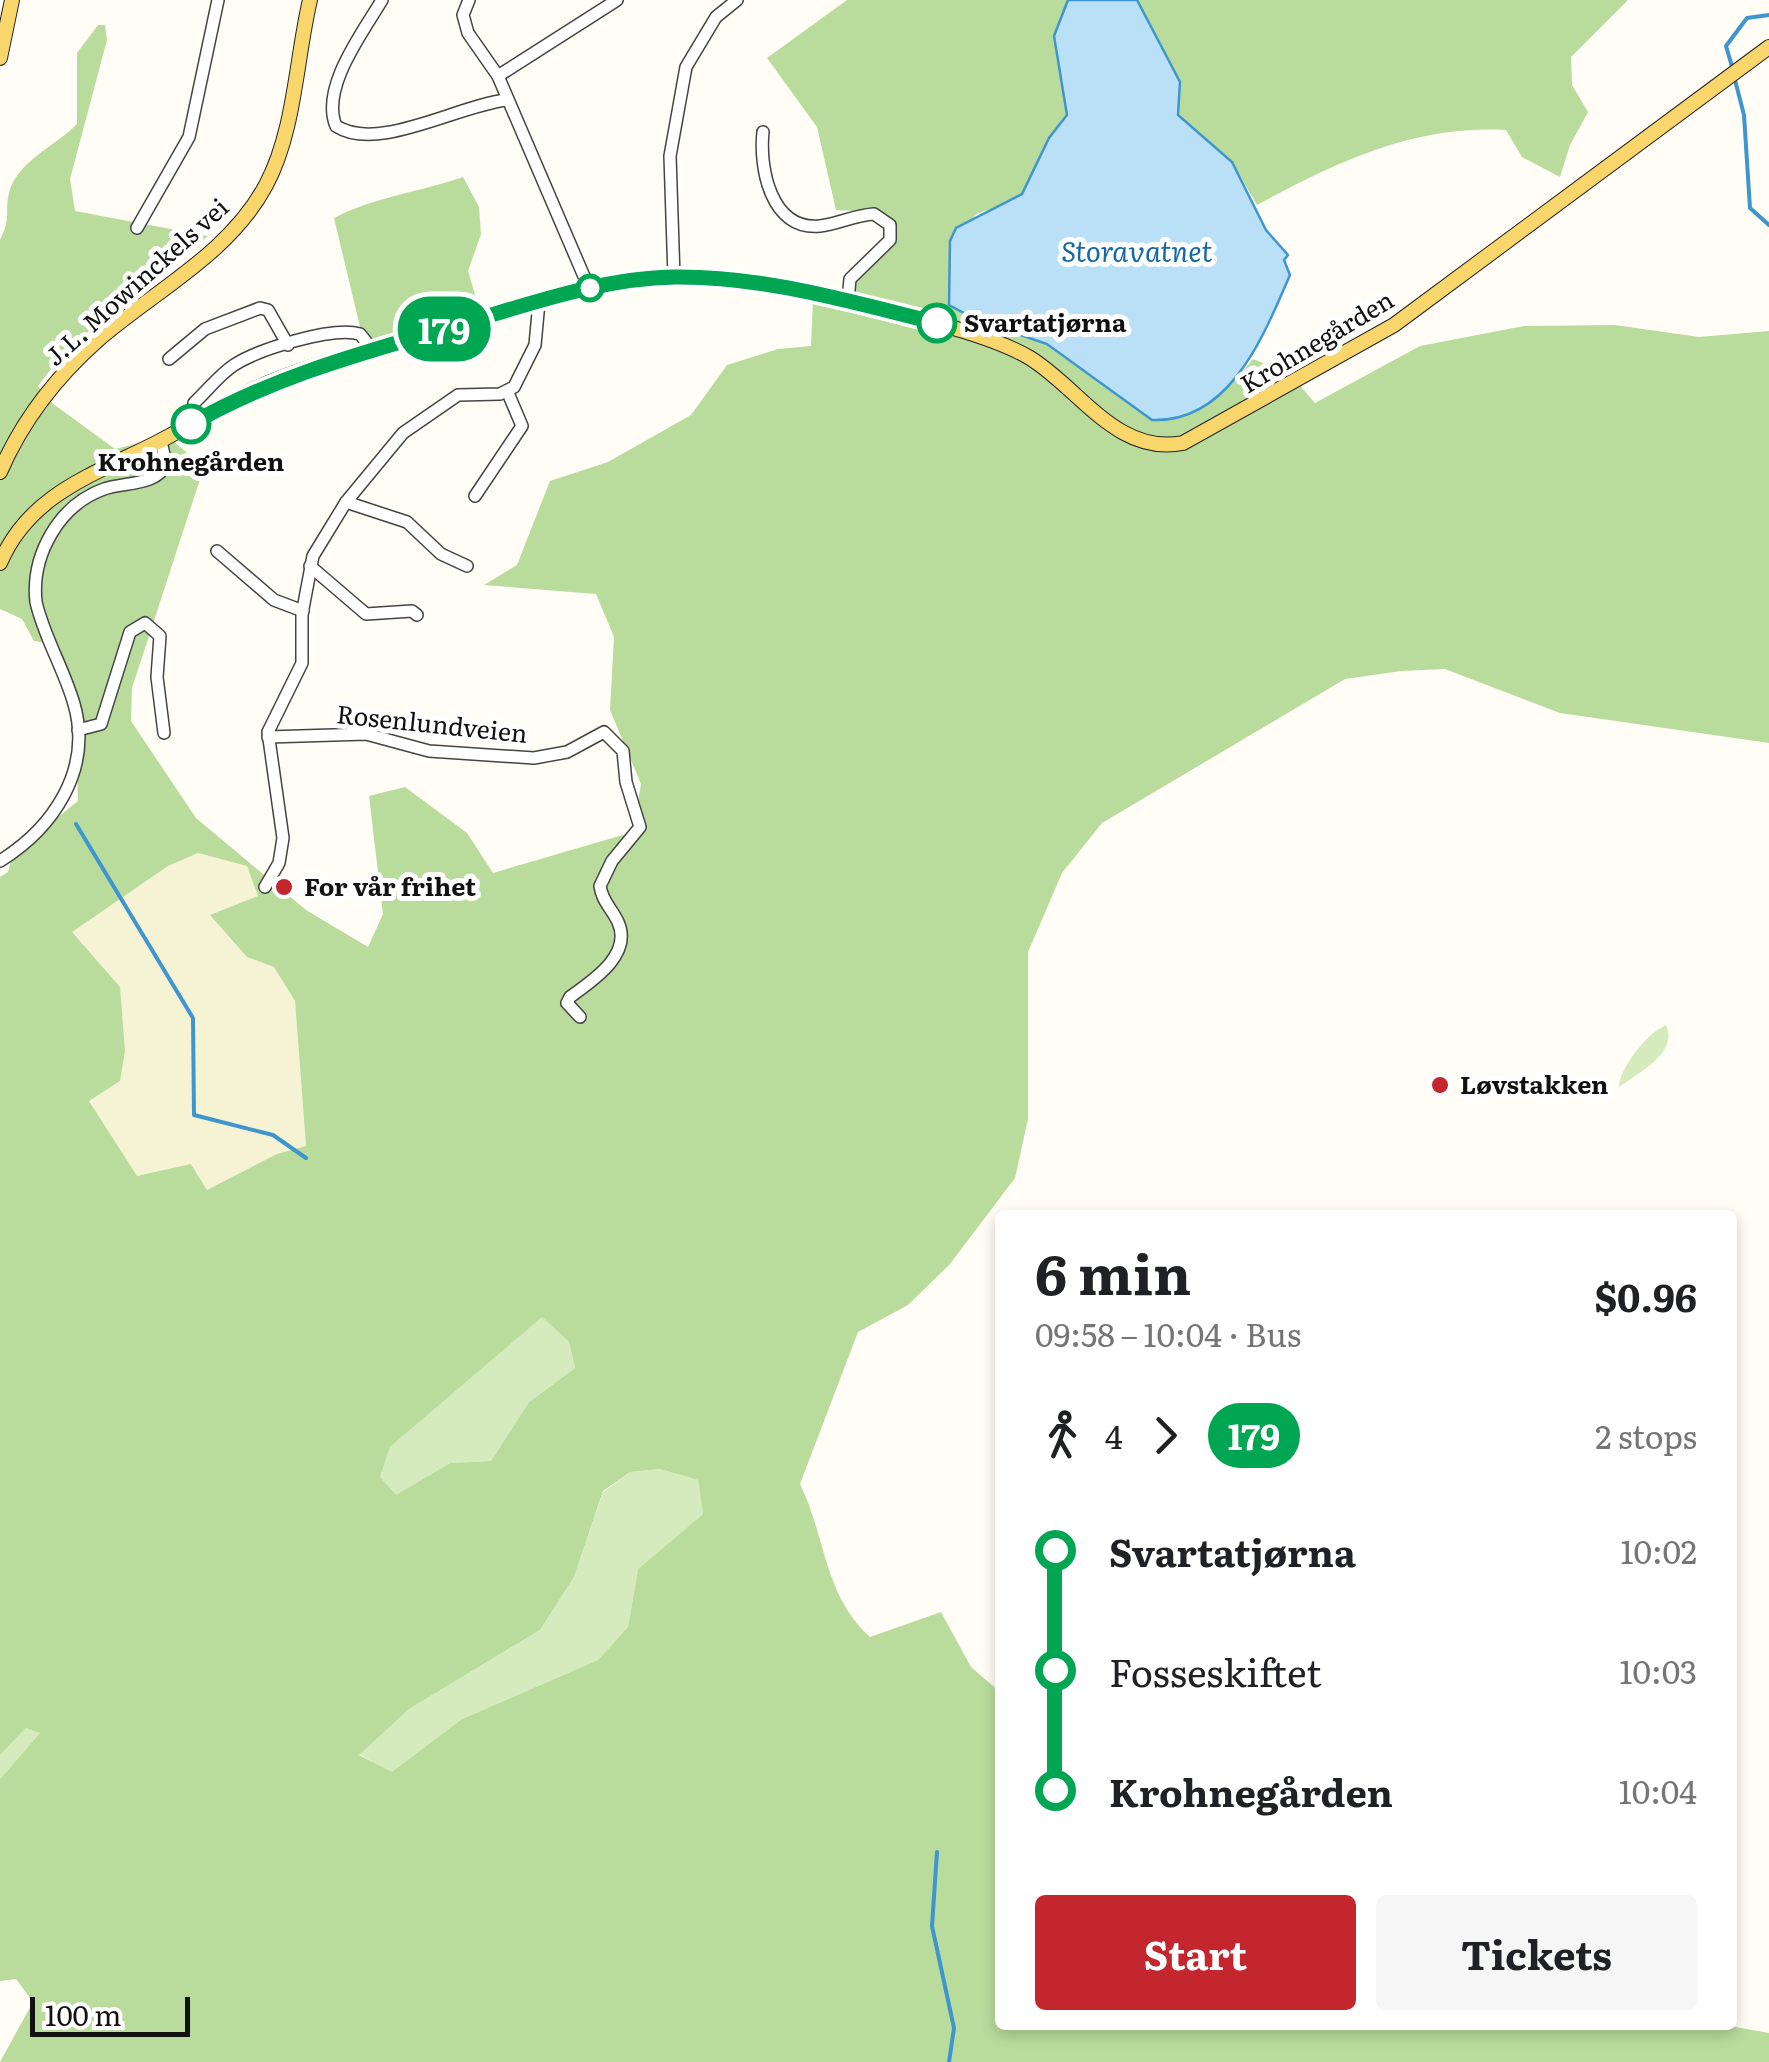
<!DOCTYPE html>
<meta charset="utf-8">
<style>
:root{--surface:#fff;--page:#f6f6f6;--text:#202124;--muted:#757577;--accent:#c4262e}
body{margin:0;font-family:Literata,serif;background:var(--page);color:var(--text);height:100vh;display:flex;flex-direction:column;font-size:38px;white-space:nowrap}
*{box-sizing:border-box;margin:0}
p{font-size:32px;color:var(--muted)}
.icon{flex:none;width:55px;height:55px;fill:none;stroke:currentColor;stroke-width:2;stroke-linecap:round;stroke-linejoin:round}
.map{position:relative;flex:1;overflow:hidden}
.details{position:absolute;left:995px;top:1210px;width:742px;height:820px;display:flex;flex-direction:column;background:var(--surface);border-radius:10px;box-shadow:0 5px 15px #0003}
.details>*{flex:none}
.badge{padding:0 20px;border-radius:32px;font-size:35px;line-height:65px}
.scale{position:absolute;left:30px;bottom:25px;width:160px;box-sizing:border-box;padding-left:10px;border:5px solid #111;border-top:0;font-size:28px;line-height:35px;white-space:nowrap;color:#111;-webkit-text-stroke:8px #fff;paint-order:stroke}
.map>.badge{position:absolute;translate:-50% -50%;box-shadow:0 0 0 5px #fff}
.legs{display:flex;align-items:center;gap:15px;height:110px;padding:0 40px;font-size:32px}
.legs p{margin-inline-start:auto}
.headline{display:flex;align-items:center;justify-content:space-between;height:170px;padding:0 40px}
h1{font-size:55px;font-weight:700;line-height:75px}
.button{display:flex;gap:20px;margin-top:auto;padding:20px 40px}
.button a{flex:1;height:115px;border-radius:10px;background:var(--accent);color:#fff;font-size:40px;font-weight:700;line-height:115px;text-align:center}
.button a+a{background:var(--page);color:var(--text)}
ul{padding:0 40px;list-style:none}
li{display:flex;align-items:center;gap:35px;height:120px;font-size:38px}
li i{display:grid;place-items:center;width:15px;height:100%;margin:0 12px;background:currentColor}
li i::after{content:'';width:25px;height:25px;margin:-12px;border:8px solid;border-radius:50%;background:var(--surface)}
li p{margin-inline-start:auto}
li:first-child i{background:linear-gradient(#0000 50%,currentColor 0)}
li:last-child i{background:linear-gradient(currentColor 50%,#0000 0)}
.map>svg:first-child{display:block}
</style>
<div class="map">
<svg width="1769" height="2062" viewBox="0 0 1769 2062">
<rect width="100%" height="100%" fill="#fffdf5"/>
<polygon fill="#f6f3d4" points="198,853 247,866 259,896 211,915 247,957 274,966 295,1001 306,1146 207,1190 191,1164 137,1176 94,1113 72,931 168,866"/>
<g fill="#d5ebbd">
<path d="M1666 1025C1679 1053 1638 1073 1619 1087 1619 1069 1648 1032 1666 1025Z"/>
<polygon points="541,1316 569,1342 575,1368 529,1402 491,1461 450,1463 395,1496 380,1477 390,1447"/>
<polygon points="660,1469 698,1480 703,1514 638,1569 628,1627 598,1660 462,1719 392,1773 359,1754 409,1709 540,1630 574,1577 603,1492 630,1472"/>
<polygon points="27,1727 40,1733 0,1779 0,1755"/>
</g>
<g fill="#b9dc9c" fill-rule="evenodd">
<path d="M847 0H1068L1054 36 1067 115 1049 138 1022 194 1012 203 978 213 950 241 949 305 977 320 1047 344 1152 420C1191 422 1230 388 1253 359L1289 373 1315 403 1420 346 1524 326 1615 325 1699 337 1769 331V743L1560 713 1445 669 1401 671 1345 679 1102 823 1062 873 1028 952V1119L1015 1178 950 1264 908 1305 858 1332 800 1484C826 1537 824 1596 870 1637L941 1612 971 1667 1000 1692V2025H1724L1769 2033V2062H0L33 2002 16 1979 0 1981V1779L40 1733 26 1728 0 1755V877L8 872 13 853 78 801 76 728 47 643 34 641 22 619 0 609V240C12 216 4 213 9 193 17 161 56 146 77 124V53L98 25H105L107 40 70 179 75 211 208 236 58 360 38 386 52 403 115 449 167 436 204 467 132 688 131 721 196 818 306 910 368 947 383 914 369 796 405 787 467 833 493 873 633 832 641 784 610 710 614 637 596 594 484 585 517 565 550 481 608 462 691 415 727 365 778 349 811 346 813 301 848 287 897 232 873 212 836 210 817 127 767 58ZM198 853 247 866 258 896 210 915 247 957 274 967 295 1001 306 1146 277 1154 207 1190 191 1164 137 1176 89 1101 120 1081 125 1051 120 987 72 932 168 866ZM542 1317 569 1342 575 1368 529 1402 491 1461 450 1463 396 1495 380 1477 390 1447ZM660 1469 698 1480 703 1514 638 1569 628 1627 598 1660 462 1719 392 1772 359 1755 409 1709 540 1630 574 1577 603 1491 630 1472Z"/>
<path d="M1137 0H1628L1571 57 1572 85 1588 112 1570 145 1560 177 1522 157 1506 130C1413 125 1337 162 1257 205L1232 162 1178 115 1180 82Z"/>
<path d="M463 177 479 207 481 234 468 271 476 298 473 327 367 356 334 218C374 197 420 192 463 177Z"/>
</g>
<path fill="#b9e0f7" stroke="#3f96cf" stroke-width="2.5" d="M1068 0H1137L1180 82 1178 115 1232 162 1266 230 1288 255 1284 260 1290 275C1264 334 1231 423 1152 420L1047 344 977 320 949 305 950 241 956 228 1022 194 1049 138 1067 115 1054 36Z"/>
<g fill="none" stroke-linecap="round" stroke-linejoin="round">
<g stroke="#3f96cf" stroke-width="4">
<polyline points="1733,70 1726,46 1747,18 1769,15"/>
<polyline points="1735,80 1744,115 1750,208 1769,225"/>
<polyline points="76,824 193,1018 194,1115 273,1135 306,1158"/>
<polyline points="937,1852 932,1926 954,2028 949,2062"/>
</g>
<g stroke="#444" stroke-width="14">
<g id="minor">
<path d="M382 0C363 32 320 88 336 126 378 153 458 105 507 100"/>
<polyline points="469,0 463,15 468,33 498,76 589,288"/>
<polyline points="498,76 617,0"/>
<path d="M763 132C759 168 771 231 820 226 838 224 855 215 874 214L890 225V240L850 279 848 300"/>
<polyline points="137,228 189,137 218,0"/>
<polyline points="674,277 670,156 686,67 716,17 737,0"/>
<polyline points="169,359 205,329 260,308 268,310 288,345"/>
<path d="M194 403C207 391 219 375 234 365 259 349 333 326 360 334L371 348"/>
<polyline points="475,496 522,426 508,393"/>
<polyline points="346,502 407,522 441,554 467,566"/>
<polyline points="217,551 274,600 303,611"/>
<polyline points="310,566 366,614 412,611 417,615"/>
<polyline points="78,730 101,724 130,632 145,623 160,636 157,677 164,733"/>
<path d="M268 737 366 734 429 751 534 758 567 752 604 732 623 751 626 782 640 827 612 861 600 886C602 901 612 909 618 922 633 955 592 981 570 997L567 1003 580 1017"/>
<path d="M0 861C53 828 93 770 74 704 64 669 44 637 36 602 31 555 59 505 104 489 124 482 157 486 166 464L161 441"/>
<polyline points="265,887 279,863 283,838 268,732 302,663 302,614 313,556 346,502 403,433 458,395 500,394 514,387 535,345 539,302"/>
</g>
</g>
<g stroke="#222" stroke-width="16">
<g id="major">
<polyline points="0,58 12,0"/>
<path d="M0 472C22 421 57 376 99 339 156 290 230 253 266 185 295 131 296 59 310 0"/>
<path d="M0 563C30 493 96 474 158 442 196 423 231 398 271 382 334 356 401 342 466 323 533 302 601 280 672 277 761 273 853 301 939 324 969 332 1003 342 1030 358 1079 388 1117 456 1183 443L1394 325 1769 47"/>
</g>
</g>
<use href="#minor" stroke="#fff" stroke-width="11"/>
<use href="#major" stroke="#f9d66b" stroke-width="14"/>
</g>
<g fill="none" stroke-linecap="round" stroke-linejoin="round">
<g stroke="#fff" stroke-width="22">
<path id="line-1" d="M191 424C277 375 366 352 461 324 530 304 602 278 675 277 764 276 851 302 937 323"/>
</g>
<use href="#line-1" stroke="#00a651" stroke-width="15"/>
</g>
<g fill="#fff" stroke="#00a651" stroke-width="5">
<circle cx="590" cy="288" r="12"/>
<circle cx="937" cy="323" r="18"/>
<circle cx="191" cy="424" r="18"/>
</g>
<g fill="#c4262e" stroke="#fff" stroke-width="4">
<circle cx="284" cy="887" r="10"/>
<circle cx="1440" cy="1085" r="10"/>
</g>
<g text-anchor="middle" stroke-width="10" stroke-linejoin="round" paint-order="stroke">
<g font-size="25" fill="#111" stroke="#fff">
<text transform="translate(137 282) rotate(-42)" y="9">J.L. Mowinckels vei</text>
<text transform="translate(1317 342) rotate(-31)" y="9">Krohnegården</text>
<text transform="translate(432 724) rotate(6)" y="9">Rosenlundveien</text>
</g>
<g font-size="25" font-weight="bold" fill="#111" stroke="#fff" text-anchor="start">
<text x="964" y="332">Svartatjørna</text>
<text x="191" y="471" text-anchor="middle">Krohnegården</text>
</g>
<g font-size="25" font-weight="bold" fill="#111" stroke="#fff" text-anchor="start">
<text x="304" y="896">For vår frihet</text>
<text x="1460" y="1094">Løvstakken</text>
</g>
<g font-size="28" font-style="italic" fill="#1768a6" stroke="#fff">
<text x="1137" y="262">Storavatnet</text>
</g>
</g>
</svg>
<div class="scale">100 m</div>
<b class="badge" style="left:444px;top:329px;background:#00a651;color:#fff">179</b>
<section class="details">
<div class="headline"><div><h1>6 min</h1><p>09:58 – 10:04 · Bus</p></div><b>$0.96</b></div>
<div class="legs"><svg class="icon" aria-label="walk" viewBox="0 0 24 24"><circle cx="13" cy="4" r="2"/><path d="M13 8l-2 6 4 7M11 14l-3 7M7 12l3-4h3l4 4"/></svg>4<svg class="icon" aria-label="forward" viewBox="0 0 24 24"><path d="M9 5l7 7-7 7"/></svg><b class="badge" style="background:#00a651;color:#fff">179</b><p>2 stops</p></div>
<ul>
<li><i style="color:#00a651"></i><b>Svartatjørna</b><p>10:02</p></li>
<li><i style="color:#00a651"></i><span>Fosseskiftet</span><p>10:03</p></li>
<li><i style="color:#00a651"></i><b>Krohnegården</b><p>10:04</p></li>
</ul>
<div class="button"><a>Start</a><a>Tickets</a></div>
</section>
</div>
